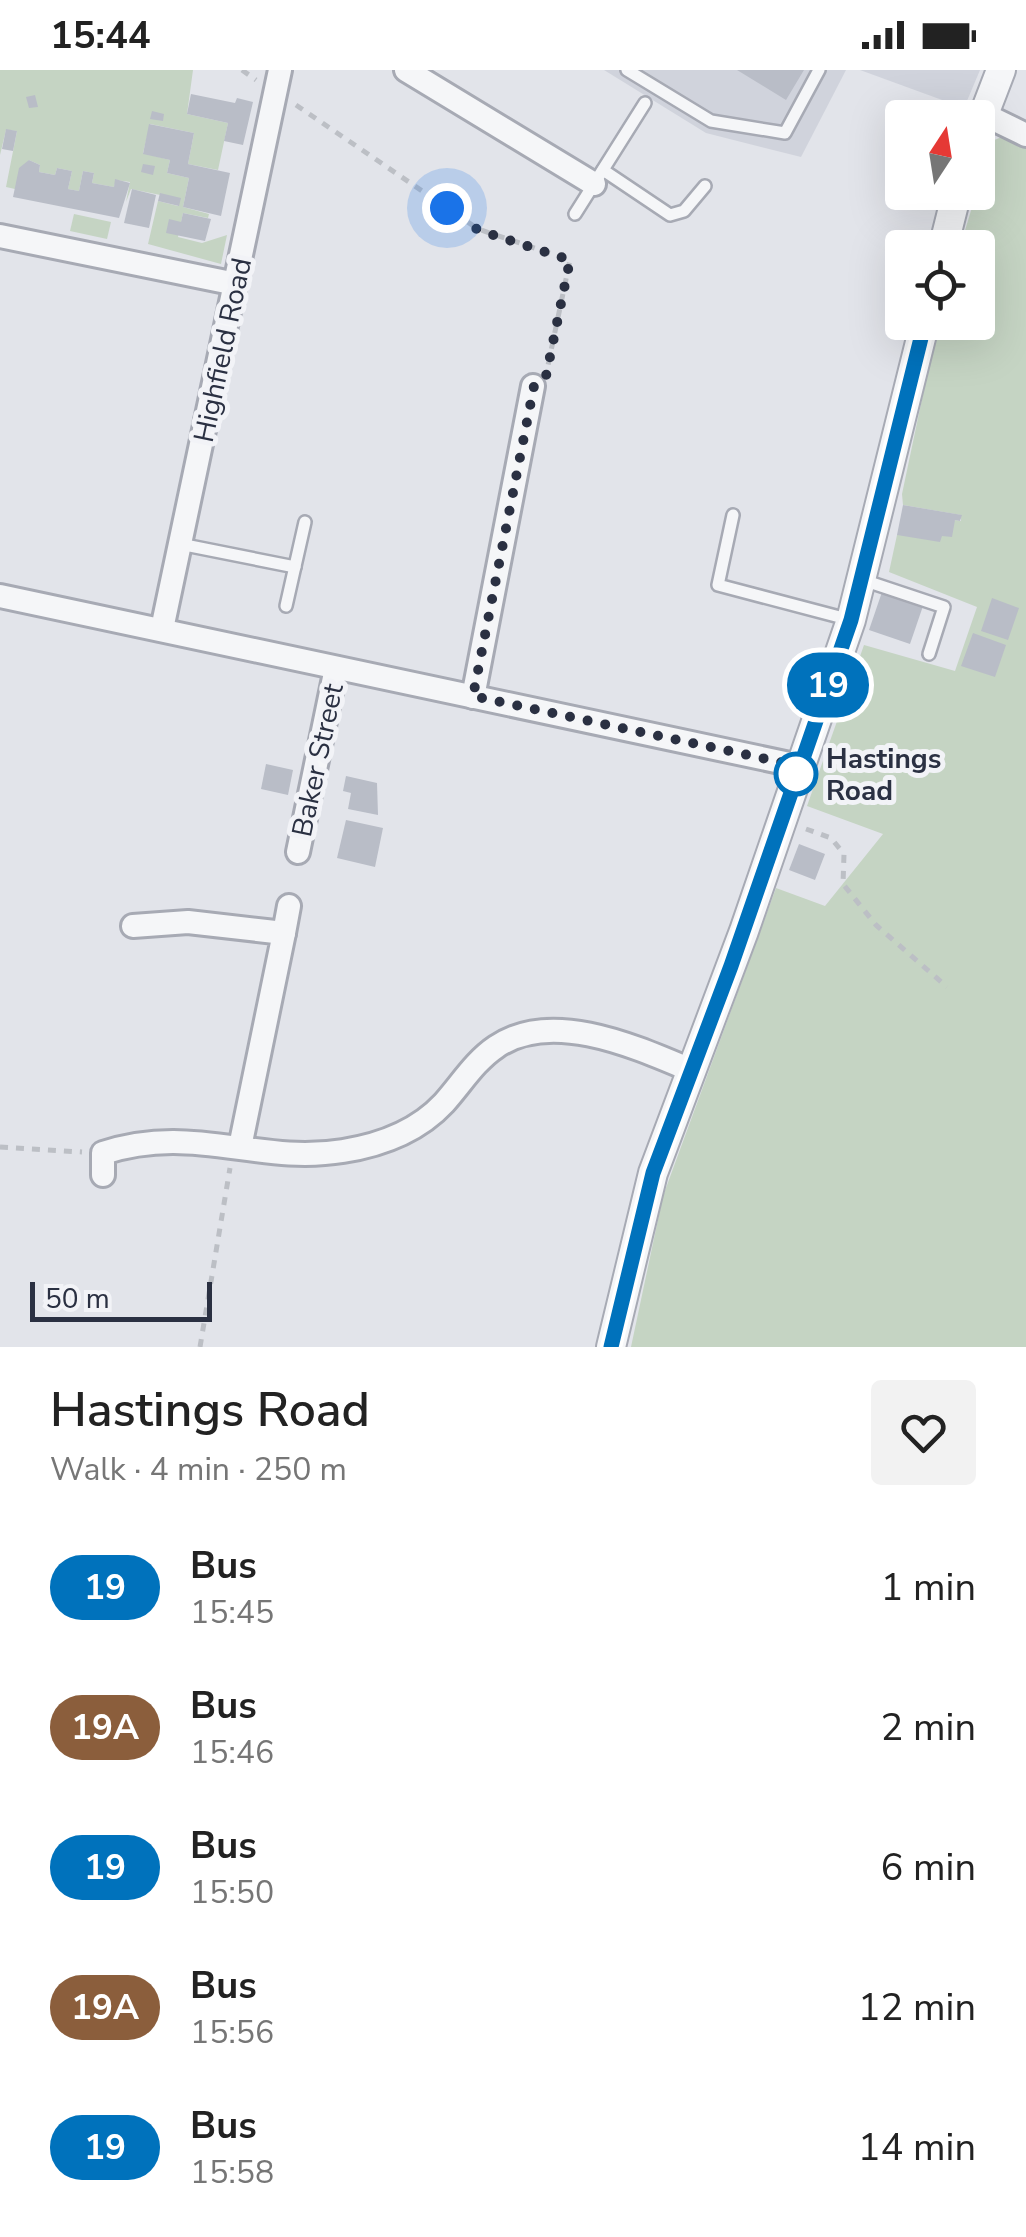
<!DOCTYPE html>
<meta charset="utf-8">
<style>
:root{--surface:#fff;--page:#f2f2f2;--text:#222;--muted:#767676}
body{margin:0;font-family:"Nunito Sans",sans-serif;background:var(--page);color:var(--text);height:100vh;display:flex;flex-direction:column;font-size:38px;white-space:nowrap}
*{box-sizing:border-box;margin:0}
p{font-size:32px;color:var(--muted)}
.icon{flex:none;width:55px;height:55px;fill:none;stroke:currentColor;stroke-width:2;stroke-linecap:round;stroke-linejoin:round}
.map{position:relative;height:1277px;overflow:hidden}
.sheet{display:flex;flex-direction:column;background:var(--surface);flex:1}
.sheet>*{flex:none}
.badge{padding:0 20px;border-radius:32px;font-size:35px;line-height:65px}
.needle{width:65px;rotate:12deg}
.controls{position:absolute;left:885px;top:30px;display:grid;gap:20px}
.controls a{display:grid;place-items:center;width:110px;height:110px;border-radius:10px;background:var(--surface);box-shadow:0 10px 40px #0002;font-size:50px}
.scale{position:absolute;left:30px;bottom:25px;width:182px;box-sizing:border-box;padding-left:10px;border:5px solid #2a3042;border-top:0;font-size:28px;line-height:35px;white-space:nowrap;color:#2a3042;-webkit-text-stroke:8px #f2f3f7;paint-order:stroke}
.you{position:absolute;width:50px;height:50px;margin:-25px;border:8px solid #fff;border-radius:50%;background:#1a73e8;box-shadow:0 0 0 15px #1a73e833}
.map>.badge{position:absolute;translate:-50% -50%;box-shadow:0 0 0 5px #fff}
.round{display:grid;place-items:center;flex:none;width:105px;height:105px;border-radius:10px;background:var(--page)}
.headline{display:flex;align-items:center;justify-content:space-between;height:170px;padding:0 50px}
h1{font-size:48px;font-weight:600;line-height:75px}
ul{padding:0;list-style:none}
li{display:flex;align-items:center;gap:30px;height:140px;padding:0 50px}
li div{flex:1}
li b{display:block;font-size:38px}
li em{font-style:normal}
li .badge{min-width:110px;font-weight:700;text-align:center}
.status{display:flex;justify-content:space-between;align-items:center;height:70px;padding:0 50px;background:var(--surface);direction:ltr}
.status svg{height:28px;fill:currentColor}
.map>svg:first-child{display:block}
</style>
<div class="status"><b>15:44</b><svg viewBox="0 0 49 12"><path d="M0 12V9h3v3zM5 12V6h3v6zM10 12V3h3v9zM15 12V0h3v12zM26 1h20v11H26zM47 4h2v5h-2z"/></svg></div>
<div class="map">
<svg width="1026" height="1277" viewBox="0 0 1026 1277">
<rect width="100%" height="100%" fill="#e2e4ea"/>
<g fill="#d0d3dc">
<polygon points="604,0 846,0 801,87 706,63"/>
<polygon points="860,0 980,0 964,38"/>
</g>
<g fill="#c5d4c3">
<polygon points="0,0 193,0 187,44 228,53 218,100 188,94 194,63 150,54 143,83 170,90 167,103 189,108 183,137 209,144 208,148 183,143 178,167 202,173 227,165 221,194 148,174 158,131 178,136 180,129 131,119 126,132 130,112 116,110 114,117 92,113 94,103 83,101 79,121 68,119 72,101 57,98 55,105 39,102 40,95 29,90 15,119 6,117 17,61 6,60 0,85"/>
<polygon points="1004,66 1026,76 1026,1277 631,1277 663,1126 776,818 825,836 883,764 807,736 864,575 955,601 977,537 889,502 897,465 942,466 955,450 961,451 961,445 903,435 902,424 938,253 978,252 978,178 960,177 992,71"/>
<polygon points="74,144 111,152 107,169 70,161"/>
</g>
<g fill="#b9bdc7">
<polygon points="737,0 804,0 786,30"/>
<polygon points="191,24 235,33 237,28 253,32 243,75 224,71 228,53 187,44"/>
<polygon points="35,25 38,37 29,38 26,27"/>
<polygon points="152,41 164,44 163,51 150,49"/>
<polygon points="149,54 194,63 188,94 230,103 221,146 183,137 189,108 167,103 170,90 143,84"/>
<polygon points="6,59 17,61 13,81 2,79"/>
<polygon points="29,90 40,95 39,102 55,105 57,98 72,101 68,119 79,121 83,101 94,103 92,113 114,117 115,109 130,113 119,148 13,127 19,98"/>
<polygon points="143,94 155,96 153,105 141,102"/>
<polygon points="132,119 156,125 149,158 124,153"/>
<polygon points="160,123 181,128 179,136 158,131"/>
<polygon points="183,143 211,149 205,171 166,163 169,149 181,152"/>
<polygon points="903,435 962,445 960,451 955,450 952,467 942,466 940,472 897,465"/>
<polygon points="882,522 923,536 910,574 869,560"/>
<polygon points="992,528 1019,538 1008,570 981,561"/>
<polygon points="973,563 1006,575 995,607 961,596"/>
<polygon points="266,694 293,700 288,725 261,719"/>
<polygon points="346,706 377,713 378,745 348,739 351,723 343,721"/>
<polygon points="346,750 383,758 375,797 337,788"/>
<polygon points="799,774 825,784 815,810 789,800"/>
</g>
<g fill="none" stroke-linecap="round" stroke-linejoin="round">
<g stroke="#a7aab4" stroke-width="16">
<g id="service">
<polyline points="627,0 711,51 785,63 819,0"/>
<polyline points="603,100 670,145 684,141 705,116"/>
<polyline points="575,144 645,33"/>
<polyline points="733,445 718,515 851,550"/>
<polyline points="180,474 295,497"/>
<polyline points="863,510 944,537 929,584"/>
<polyline points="286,536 305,452"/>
</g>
</g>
<g stroke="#a7aab4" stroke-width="28">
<g id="minor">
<polyline points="406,0 594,114"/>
<polyline points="983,44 1026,65"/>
<polyline points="0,166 236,214"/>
<polyline points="0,526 799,696"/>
<polyline points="162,559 280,0"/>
<polyline points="473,627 533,316"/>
<polyline points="298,782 336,598"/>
<polyline points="133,856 188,852 284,863 240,1077"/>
<polyline points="284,863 289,836"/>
<path d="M103 1105V1083C193 1053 257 1095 343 1081 381 1075 418 1061 444 1033 461 1014 475 991 496 977 552 938 638 978 693 1001"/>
</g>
</g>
<g stroke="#a7aab4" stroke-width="32">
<g id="tertiary">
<polyline points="978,60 1001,0"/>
<polyline points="943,178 957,122"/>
<polyline points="611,1277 653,1103 744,861 851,550 925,252"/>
</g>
</g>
<g stroke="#bcbfc5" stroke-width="5" stroke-dasharray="8 8" stroke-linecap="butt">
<polyline points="242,0 256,10"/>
<polyline points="296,35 478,159 570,190 547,300"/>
<polyline points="806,759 831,768 844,784 843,814 876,855 947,917"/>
<polyline points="0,1077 82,1082"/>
<polyline points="200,1277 230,1098"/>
</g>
<use href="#service" stroke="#f5f6f8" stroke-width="11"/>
<use href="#minor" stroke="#f5f6f8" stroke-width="22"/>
<use href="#tertiary" stroke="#f5f6f8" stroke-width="28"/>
</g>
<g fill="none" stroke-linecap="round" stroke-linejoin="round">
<g stroke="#fff" stroke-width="22">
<polyline id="line" points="611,1277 653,1103 731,896 851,550 925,252"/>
</g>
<use href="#line" stroke="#0072bc" stroke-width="15"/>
<polyline stroke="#2a3042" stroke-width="10" stroke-dasharray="0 18" points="447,138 478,160 570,190 546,306 534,316 473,626 799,696 796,704"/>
</g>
<circle fill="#fff" stroke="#0072bc" stroke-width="5" cx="796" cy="704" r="20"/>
<g text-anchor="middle" stroke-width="10" stroke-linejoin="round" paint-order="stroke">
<g font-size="28" fill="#2a3042" stroke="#f2f3f7">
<text transform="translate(222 280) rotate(-78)" y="10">Highfield Road</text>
<text transform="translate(317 690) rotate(-78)" y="10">Baker Street</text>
</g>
<g font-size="28" font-weight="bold" fill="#2a3042" stroke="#f2f3f7" text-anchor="start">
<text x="826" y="698">Hastings<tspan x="826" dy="32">Road</tspan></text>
</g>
</g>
</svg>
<div class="controls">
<a><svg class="needle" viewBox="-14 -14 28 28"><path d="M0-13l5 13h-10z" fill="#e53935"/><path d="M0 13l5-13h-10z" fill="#767676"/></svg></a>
<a><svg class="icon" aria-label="locate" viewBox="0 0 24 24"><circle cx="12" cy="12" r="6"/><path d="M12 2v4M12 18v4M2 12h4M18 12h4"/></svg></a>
</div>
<div class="scale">50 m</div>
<div class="you" style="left:447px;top:138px"></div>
<b class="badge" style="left:828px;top:615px;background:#0072bc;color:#fff">19</b>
</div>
<section class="sheet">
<div class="headline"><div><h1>Hastings Road</h1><p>Walk · 4 min · 250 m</p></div><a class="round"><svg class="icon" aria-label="heart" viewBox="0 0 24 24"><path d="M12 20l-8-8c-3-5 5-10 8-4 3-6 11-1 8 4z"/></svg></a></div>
<ul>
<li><span class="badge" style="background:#0072bc;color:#fff">19</span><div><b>Bus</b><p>15:45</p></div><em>1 min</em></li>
<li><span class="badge" style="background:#8b5e3c;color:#fff">19A</span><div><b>Bus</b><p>15:46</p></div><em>2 min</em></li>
<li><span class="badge" style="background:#0072bc;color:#fff">19</span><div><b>Bus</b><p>15:50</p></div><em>6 min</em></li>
<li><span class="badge" style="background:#8b5e3c;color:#fff">19A</span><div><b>Bus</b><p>15:56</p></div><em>12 min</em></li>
<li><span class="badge" style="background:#0072bc;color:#fff">19</span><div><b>Bus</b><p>15:58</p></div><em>14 min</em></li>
</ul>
</section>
